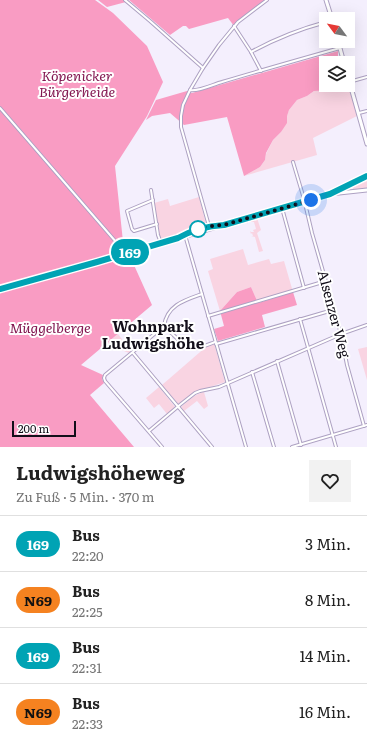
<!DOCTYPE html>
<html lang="de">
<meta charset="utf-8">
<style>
:root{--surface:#fff;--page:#f2f2f2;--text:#222;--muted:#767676;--line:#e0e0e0}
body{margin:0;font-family:Literata,serif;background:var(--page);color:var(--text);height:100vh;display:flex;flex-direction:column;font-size:15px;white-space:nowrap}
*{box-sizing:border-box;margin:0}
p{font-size:13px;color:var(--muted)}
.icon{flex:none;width:22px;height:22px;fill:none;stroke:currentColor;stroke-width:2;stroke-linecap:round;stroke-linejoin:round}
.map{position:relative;height:447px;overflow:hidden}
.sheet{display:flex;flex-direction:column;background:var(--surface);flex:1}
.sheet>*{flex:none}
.badge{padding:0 8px;border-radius:13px;font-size:14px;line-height:26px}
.needle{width:26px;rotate:302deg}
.fabs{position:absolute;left:319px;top:12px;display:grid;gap:8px}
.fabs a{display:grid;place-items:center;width:36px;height:36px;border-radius:0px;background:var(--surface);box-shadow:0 4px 16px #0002;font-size:20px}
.scale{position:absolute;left:12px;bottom:10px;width:64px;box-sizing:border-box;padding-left:4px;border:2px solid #120e19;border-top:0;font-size:11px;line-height:14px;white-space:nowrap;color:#120e19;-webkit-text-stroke:3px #fff;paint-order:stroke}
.you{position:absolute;width:20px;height:20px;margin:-10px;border:3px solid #fff;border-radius:50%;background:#1a73e8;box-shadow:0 0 0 6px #1a73e833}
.map>.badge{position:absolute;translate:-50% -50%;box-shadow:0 0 0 2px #fff}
.round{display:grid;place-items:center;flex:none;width:42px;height:42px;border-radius:0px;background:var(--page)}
.summary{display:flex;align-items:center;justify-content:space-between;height:68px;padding:0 16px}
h1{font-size:19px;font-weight:700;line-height:30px}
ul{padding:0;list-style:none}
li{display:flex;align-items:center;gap:12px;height:56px;padding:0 16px;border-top:1px solid var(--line)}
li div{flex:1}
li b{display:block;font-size:15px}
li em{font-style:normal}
li .badge{min-width:44px;font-weight:700;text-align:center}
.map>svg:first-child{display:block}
</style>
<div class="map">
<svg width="367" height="447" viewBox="0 0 367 447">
<rect width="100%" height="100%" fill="#f4effd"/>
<g fill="#f9d4e2">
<polygon points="348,84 357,116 313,138 317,155 244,176 260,167 265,160 266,154 273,140 281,132 289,110 297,100 307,96 314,91 333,90 337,85"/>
<polygon points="367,177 367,189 354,190 353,189 352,185"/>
<polygon points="199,197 206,224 185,230 179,235 161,240 159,234 154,203 168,199 170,206"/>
<polygon points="257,218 261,230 257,233 263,251 259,252 255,237 251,236 253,236 252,233 251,234 250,231 251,232 254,232 253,230 256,229 254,222 251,222 251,221 248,222 247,224 247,221"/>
<polygon points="243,249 248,265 269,259 271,264 284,261 293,292 258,303 251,287 237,292 220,311 208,271 213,269 210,259"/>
<polygon points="118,334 131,351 129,353 106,344"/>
<polygon points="214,343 225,382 195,392 178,404 162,385 207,346"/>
<polygon points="367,347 367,380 358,349"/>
<polygon points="159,387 175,407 167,414 159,404 154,408 146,398"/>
<path d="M204 392 208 406 204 409 197 401 184 411 181 407C188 401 195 394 204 392Z"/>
</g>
<g fill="#f99cc3">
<polygon points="0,0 95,0 113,13 147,46 163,82 147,116 115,166 124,251 0,286"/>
<polygon points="98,0 124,0 126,2 107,7"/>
<polygon points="129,0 267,0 234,26 228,18 189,29 186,26 183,26 170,35"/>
<polygon points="338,51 338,63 326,63 326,85 337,85 334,90 314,91 307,96 297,100 289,110 287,116 287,123 281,132 273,140 266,153 265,160 260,167 244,176 227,117 184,125 170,113 152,116 146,120 156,100 187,91 192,93"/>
<polygon points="129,254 152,305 81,365 103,375 102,379 104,383 90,395 134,447 0,447 0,291 97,264"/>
<polygon points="251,287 258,303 293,292 297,305 262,315 265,327 218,341 214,329 224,326 220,311 237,292"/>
</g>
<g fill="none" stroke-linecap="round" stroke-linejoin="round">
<g stroke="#ada1c2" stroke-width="4">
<g id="street">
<polyline points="125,0 150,21 203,68"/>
<polyline points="234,26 251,52 261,71"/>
<path d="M251 52C275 39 300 29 326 22"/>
<polyline points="349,82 367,77"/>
<path d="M190 90C198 92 214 84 222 82 262 70 301 59 340 48"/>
<polyline points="0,108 123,250 125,254"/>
<polyline points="359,113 367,111"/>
<polyline points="293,162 304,199 312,233 341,334 347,365 364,426"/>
<polyline points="151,190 158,235 161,243"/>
<polyline points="153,200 127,211 132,229 134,231 157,224"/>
<polyline points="282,208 304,288"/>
<polyline points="209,226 181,127 181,116 183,105 190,90 203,68 219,45 238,22 267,0"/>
<polyline points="185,235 246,447"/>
<polyline points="208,316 326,281"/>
<polyline points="300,319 336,447"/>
<path d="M164 326 188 349C197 350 207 345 215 342"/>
<polyline points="216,344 326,312"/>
<polyline points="133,353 212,447"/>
<polyline points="277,361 301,445"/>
<polyline points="252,372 274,447"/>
<polyline points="149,431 181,404 195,393 200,391 219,387 341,334 367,325"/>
<path d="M162 447 131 411 105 381 104 378 105 375 164 326C167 305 185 300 202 294"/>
<polyline points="292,447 367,425"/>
</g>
</g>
<g stroke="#ada1c2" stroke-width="5">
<g id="secondary">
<polyline points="326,0 332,19"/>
<polyline points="338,41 344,63"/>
<polyline points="348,77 367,144"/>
<polyline points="333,193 367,176"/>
<path d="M181 236C192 230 208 225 220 225"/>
<polyline points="0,289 97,262 330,194 367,190"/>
</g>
</g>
<use href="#street" stroke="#fff" stroke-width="2"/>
<use href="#secondary" stroke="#fff" stroke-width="3"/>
</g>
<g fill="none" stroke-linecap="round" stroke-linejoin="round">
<g stroke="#fff" stroke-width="9">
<path id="line" d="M0 289 97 262 178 238C192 230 207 226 224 225L330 194 367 176"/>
</g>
<use href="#line" stroke="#00a3b4" stroke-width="6"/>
<polyline stroke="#120e19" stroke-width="4" stroke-dasharray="0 7.2" points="198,229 211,226 224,225 311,200"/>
</g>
<circle fill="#fff" stroke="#00a3b4" stroke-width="2" cx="198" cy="229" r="8"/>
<g text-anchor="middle" stroke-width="4" stroke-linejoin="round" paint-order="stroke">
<g font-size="14" font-style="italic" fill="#831751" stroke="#fff">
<text x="77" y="81">Köpenicker<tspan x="77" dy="16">Bürgerheide</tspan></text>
<text x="50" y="333">Müggelberge</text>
</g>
<g font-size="14" fill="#120e19" stroke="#fff">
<text transform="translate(334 314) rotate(75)" y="5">Alsenzer Weg</text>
</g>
<g font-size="15" font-weight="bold" fill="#120e19" stroke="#fff">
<text x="153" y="332">Wohnpark<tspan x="153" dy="17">Ludwigshöhe</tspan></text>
</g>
</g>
</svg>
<div class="fabs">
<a><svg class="needle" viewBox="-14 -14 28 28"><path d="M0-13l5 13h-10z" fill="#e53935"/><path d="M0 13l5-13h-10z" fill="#767676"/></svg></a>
<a><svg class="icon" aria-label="layers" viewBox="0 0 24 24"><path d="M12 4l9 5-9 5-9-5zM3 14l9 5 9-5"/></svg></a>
</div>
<div class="scale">200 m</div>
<div class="you" style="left:311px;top:200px"></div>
<b class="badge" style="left:130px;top:252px;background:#00a3b4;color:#fff">169</b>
</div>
<section class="sheet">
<div class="summary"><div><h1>Ludwigshöheweg</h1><p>Zu Fuß · 5 Min. · 370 m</p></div><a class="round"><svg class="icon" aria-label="heart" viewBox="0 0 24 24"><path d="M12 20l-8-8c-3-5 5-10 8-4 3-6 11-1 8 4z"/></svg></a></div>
<ul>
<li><span class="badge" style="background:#00a3b4;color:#fff">169</span><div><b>Bus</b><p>22:20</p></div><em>3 Min.</em></li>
<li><span class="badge" style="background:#f58220;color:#111">N69</span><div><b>Bus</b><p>22:25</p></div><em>8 Min.</em></li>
<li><span class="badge" style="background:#00a3b4;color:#fff">169</span><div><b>Bus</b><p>22:31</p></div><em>14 Min.</em></li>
<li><span class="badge" style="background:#f58220;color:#111">N69</span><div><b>Bus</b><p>22:33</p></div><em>16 Min.</em></li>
</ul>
</section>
